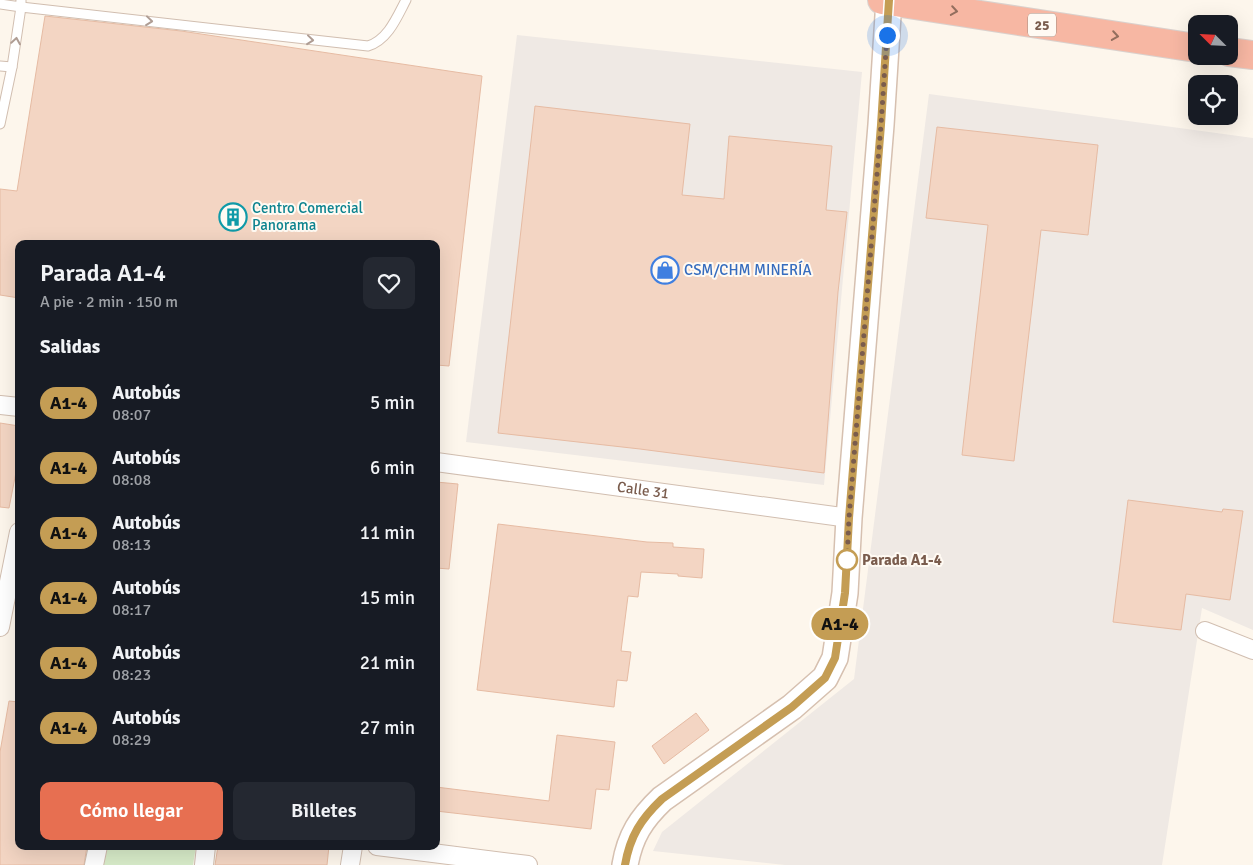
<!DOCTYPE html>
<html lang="es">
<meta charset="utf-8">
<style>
:root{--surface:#171b24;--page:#242831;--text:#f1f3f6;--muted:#9ea1a6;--accent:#e76f51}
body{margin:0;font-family:Signika,sans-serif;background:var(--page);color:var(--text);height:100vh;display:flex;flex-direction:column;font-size:19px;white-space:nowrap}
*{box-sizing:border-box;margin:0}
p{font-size:16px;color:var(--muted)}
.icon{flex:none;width:28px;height:28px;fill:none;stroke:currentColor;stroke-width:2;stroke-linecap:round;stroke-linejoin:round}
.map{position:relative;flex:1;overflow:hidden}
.panel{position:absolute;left:15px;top:240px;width:425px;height:610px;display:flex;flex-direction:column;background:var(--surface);border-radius:10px;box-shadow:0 5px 20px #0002}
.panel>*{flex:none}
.badge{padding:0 10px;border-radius:16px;font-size:18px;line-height:32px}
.needle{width:32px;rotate:294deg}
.fabs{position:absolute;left:1188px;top:15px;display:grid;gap:10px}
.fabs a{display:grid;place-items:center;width:50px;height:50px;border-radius:10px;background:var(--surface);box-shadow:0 5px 20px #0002;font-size:25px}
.you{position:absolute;width:25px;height:25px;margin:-12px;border:4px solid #fff;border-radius:50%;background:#1a73e8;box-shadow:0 0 0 8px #1a73e833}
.map>.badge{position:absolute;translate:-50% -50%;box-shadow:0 0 0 2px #fff}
h2{padding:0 25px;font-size:19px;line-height:45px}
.round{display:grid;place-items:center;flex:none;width:52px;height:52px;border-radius:10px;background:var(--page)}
.overview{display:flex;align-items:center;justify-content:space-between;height:85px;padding:0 25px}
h1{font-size:24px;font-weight:600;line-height:38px}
.action{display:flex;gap:10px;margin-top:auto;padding:10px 25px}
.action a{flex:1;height:58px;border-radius:10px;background:var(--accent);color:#fff;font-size:20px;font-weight:600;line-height:58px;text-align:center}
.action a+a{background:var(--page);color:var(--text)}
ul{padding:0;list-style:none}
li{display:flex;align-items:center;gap:15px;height:65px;padding:0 25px}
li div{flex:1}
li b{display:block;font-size:19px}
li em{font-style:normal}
li .badge{min-width:55px;font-weight:700;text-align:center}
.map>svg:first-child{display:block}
</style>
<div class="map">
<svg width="1253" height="865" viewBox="0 0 1253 865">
<rect width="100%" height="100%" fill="#fdf6ec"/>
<g fill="#efe9e4">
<polygon points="517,35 862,72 824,485 466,442"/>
<polygon points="929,94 1253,138 1253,630 1202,608 1162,865 785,865 653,851 662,832 854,679"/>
</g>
<polygon fill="#d8ecc9" points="106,846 196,846 193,865 102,865"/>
<g fill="#f3d5c3" stroke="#e6bba3">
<polygon points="45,16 181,31 482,76 449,366 436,365 436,244 19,244 19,298 0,295 0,189 17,191"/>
<polygon points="535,106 690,124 682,195 724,199 729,136 832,146 826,210 847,212 838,292 824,473 640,449 498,433"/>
<polygon points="937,127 1098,145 1088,235 1041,230 1014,461 962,455 988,225 926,218"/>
<polygon points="0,423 19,426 19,457 9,508 0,507"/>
<polygon points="436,482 458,484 449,569 436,568"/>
<polygon points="1128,500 1222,512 1223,509 1243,511 1230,600 1186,594 1181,630 1113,622"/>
<polygon points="498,524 647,542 673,543 673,547 704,549 702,578 678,576 678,574 641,572 638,597 628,596 621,651 631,652 627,681 617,680 614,707 477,690"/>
<polygon points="9,701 19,702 19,846 87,846 84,865 0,865 0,752"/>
<polygon points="696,713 709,730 664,764 652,746"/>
<polygon points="557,735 615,742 609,790 596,789 591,829 436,811 436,787 549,801"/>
<polygon points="218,846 329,846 327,865 215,865"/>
</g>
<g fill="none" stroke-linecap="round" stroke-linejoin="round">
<g stroke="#d1beb0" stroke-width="11">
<g id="lane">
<polyline points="0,4 21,7 21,0"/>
<polyline points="0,66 12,67"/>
<path d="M0 124 12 67 21 7 368 46C388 40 397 17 406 0"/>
</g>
</g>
<g stroke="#d1beb0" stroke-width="20">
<g id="street">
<polyline points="0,405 19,407"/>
<path id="s1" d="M436 462 849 518"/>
<polyline points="0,627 19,532"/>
<polyline points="1205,631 1253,650"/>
<polyline points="377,846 528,865"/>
<polyline points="94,865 98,846"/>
<polyline points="204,865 206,846"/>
<polyline points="350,865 353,846"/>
</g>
</g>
<g stroke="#d6c0b0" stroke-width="28">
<path id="secondary" d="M625 865C630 836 641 819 662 799L792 707 825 678 835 658 845 593 849 518 881 125 889 0"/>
</g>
<g stroke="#dad1cd" stroke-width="30">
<g id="highway">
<polyline points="882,0 1196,48"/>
<polyline points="1229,52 1253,55"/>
</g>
</g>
<use href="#lane" stroke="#fff" stroke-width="9"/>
<use href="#street" stroke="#fff" stroke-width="18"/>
<use href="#secondary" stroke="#fff" stroke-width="25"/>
<use href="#highway" stroke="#f7b7a3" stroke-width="28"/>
</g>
<defs><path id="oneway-chevron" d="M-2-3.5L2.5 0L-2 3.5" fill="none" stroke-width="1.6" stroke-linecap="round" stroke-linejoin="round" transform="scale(1.25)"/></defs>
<g stroke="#936e5e">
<use href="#oneway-chevron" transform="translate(954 11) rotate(9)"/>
<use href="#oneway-chevron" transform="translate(1115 36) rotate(9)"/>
</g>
<g stroke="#af9d94">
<use href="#oneway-chevron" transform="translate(149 21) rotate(6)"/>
<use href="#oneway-chevron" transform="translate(310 40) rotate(6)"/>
<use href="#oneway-chevron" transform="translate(16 41) rotate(-81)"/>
</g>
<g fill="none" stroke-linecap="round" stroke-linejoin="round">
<g stroke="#fff" stroke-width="11">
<path id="line" d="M625 865C630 836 641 819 662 799L792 707 825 678 835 658 845 593 849 518 881 125 889 0"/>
</g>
<use href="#line" stroke="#c49d54" stroke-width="8"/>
<polyline stroke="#7a5c4d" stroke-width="5" stroke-dasharray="0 9" points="847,560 849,518 881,125 887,35"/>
</g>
<defs>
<g id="building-ring" transform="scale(1.4375)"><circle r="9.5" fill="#fffaf3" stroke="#0f9aa8" stroke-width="1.5"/><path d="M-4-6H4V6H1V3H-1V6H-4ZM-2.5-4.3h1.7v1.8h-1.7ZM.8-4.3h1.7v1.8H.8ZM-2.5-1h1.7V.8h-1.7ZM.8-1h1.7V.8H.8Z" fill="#0f9aa8"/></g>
<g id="shop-ring" transform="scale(1.4375)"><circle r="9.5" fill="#fffaf3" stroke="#3f7fe0" stroke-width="1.5"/><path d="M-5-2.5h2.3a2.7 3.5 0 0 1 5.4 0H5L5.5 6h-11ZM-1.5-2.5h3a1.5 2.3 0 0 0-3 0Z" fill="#3f7fe0"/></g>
</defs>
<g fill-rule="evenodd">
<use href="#building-ring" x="233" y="217"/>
<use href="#shop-ring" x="665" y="270"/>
</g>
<circle fill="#fff" stroke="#c49d54" stroke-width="2.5" cx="847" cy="560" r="10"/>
<g text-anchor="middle" stroke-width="4" stroke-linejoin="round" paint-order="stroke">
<rect fill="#fffaf3" stroke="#a28b7f" stroke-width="1" x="1028" y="13.5" width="28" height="23" rx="4"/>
<g font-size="14" font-weight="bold" fill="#7a5c4d">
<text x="1042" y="30">25</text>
</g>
<g font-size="15" fill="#0d838f" stroke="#fffaf3" text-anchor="start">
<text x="252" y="213">Centro Comercial<tspan x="252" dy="17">Panorama</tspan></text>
</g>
<g font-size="15" fill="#366cbe" stroke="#fffaf3" text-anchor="start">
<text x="684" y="275">CSM/CHM MINERÍA</text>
</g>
<g font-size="15" fill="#7a5c4d" stroke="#fffaf3">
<text dy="5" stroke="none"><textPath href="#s1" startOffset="209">Calle 31</textPath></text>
</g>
<g font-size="15" font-weight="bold" fill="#7a5c4d" stroke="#fffaf3" text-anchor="start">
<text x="862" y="565">Parada A1-4</text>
</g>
</g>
</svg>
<div class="fabs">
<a><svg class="needle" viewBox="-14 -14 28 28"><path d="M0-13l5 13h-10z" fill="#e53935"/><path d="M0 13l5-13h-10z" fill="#9ea1a6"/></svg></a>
<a><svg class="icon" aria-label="locate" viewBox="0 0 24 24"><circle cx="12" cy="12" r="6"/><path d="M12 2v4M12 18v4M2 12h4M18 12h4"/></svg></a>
</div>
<div class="you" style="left:887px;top:35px"></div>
<b class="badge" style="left:840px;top:624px;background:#c49d54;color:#111">A1-4</b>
<section class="panel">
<div class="overview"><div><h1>Parada A1-4</h1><p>A pie · 2 min · 150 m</p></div><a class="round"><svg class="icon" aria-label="heart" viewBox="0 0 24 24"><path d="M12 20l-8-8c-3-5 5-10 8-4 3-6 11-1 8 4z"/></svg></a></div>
<h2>Salidas</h2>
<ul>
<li><span class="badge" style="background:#c49d54;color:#111">A1-4</span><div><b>Autobús</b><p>08:07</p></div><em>5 min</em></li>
<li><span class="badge" style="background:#c49d54;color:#111">A1-4</span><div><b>Autobús</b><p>08:08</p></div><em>6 min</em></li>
<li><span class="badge" style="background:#c49d54;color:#111">A1-4</span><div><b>Autobús</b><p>08:13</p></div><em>11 min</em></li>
<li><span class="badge" style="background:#c49d54;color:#111">A1-4</span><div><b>Autobús</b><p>08:17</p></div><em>15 min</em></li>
<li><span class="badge" style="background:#c49d54;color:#111">A1-4</span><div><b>Autobús</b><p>08:23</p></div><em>21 min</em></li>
<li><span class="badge" style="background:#c49d54;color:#111">A1-4</span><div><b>Autobús</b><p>08:29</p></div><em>27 min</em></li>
</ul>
<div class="action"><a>Cómo llegar</a><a>Billetes</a></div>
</section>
</div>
